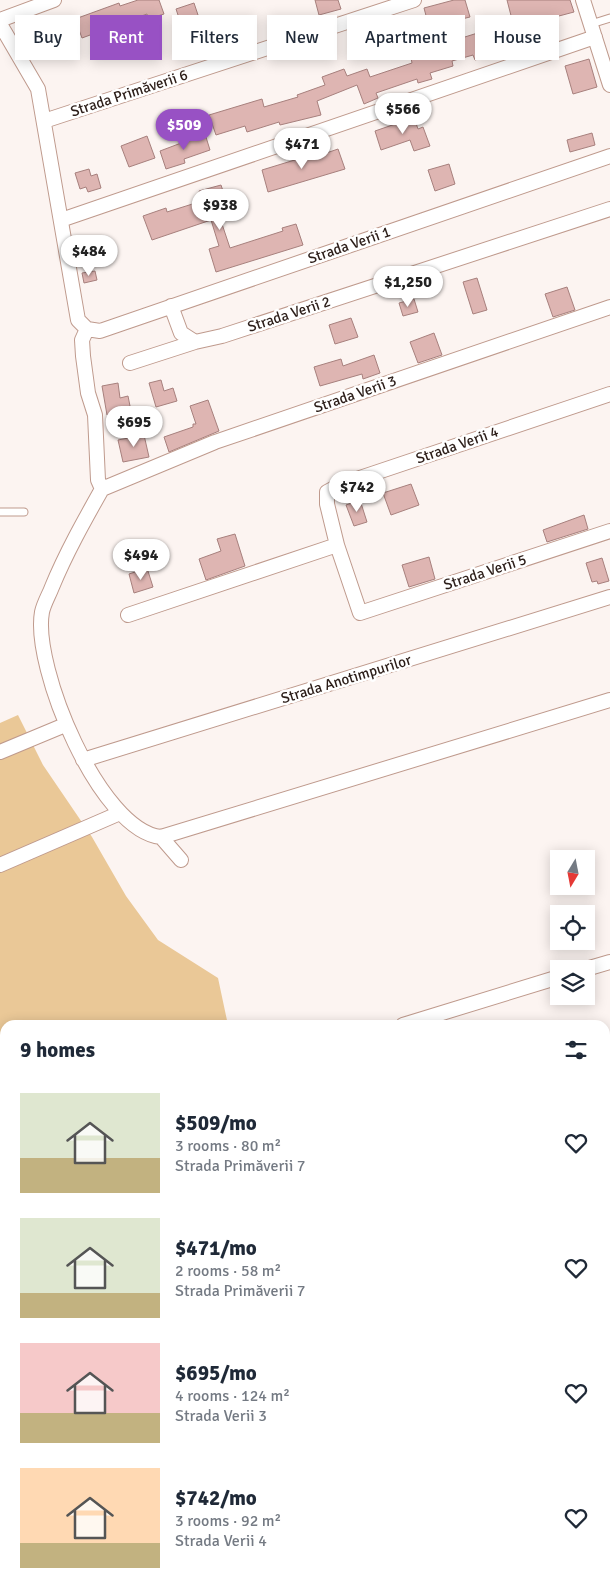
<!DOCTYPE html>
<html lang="en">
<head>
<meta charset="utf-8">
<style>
  body { margin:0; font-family:Signika,sans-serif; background:#f6f6f7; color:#1f2937; height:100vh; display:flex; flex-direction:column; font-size:19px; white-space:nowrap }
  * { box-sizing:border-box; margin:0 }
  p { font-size:16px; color:#747a83 }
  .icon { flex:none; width:28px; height:28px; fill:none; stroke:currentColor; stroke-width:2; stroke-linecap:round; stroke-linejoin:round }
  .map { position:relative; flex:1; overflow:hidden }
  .sheet { position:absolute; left:0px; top:1020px; width:610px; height:570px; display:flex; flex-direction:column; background:#fff; border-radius:15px 15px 0 0; box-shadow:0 2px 12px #0003 }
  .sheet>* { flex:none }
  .hud { position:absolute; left:15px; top:15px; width:580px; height:45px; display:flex; gap:10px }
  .needle { width:32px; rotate:190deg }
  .controls { position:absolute; left:550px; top:850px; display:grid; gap:10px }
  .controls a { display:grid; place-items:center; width:45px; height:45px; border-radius:0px; background:#fff; box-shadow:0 2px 12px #0003; font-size:25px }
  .price { position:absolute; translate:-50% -42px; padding:0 11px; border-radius:18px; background:#fff; color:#222; font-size:16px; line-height:32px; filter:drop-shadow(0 1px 2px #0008) }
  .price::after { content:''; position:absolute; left:50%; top:30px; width:15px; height:11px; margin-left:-8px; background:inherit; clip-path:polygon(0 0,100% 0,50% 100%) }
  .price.active { background:#9851c4; color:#fff }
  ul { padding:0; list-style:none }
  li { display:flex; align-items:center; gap:15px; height:125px; padding:0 20px }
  li span { display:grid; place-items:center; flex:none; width:140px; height:100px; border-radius:0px; color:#555 }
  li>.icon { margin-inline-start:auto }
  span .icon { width:60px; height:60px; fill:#fffc; stroke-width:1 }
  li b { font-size:21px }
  h2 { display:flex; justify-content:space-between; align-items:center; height:60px; padding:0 20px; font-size:21px }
  .pill { padding:0 18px; border-radius:0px; background:#fff; box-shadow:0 2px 12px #0003; font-size:18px; line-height:45px }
  .pill.active { background:#9851c4; color:#fff }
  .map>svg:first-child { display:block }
  .green { fill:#eac897 }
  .building { fill:#deb5b2; stroke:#a7807d }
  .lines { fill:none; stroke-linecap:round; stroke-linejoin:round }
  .service-casing { stroke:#bf9a8d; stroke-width:9 }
  .minor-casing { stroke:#bf9a8d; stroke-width:16 }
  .service { stroke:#fff; stroke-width:7 }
  .minor { stroke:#fff; stroke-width:14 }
  .labels { text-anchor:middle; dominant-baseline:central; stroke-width:5; stroke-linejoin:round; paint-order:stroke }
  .street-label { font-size:15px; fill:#2b1d18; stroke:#fff }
</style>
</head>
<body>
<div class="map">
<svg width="610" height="1590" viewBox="0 0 610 1590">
  <rect width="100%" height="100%" fill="#fcf4f1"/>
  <path class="green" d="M 18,715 L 43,765 L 92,837 L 126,896 L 158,940 L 218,978 L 228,1025 L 5,1025 L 5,1585 L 271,1585 L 271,1590 L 0,1590 L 0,723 Z"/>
  <path class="building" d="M 138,0 L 159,0 L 164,14 L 148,19 L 147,14 L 82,38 L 75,19 L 119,3 L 120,6 Z
    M 315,0 L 338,0 L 341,9 L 319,15 Z
    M 454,0 L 465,0 L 470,17 L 429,27 L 424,8 Z
    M 507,0 L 570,0 L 574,12 L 540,21 L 542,28 L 516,35 Z
    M 194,3 L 200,21 L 182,27 L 176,9 Z
    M 404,17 L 409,34 L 385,42 L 379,25 Z
    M 484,31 L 492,55 L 475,60 L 473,55 L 452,61 L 453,66 L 430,73 L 432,79 L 418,83 L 417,79 L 376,93 L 378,98 L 364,104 L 357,85 L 317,101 L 321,115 L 280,125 L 279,122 L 247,132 L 245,126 L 216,135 L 209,115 L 262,99 L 264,107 L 298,97 L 297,95 L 325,85 L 322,77 L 344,69 L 347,76 L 367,69 L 370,77 L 412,63 L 411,58 L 437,50 L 436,46 Z
    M 589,59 L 597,87 L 573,94 L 565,66 Z
    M 413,115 L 418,129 L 423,127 L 430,146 L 414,151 L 410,140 L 381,150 L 375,131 L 404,121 L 404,118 Z
    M 592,133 L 595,145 L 570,152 L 567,140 Z
    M 205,134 L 210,150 L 184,159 L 185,163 L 166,169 L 160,151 Z
    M 147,136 L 155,158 L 129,167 L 121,146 Z
    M 338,149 L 345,169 L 268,192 L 262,170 L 311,155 L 312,158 Z
    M 449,164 L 455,184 L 435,191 L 428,170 Z
    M 89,169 L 91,176 L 97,174 L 101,188 L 88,192 L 86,187 L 80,189 L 75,173 Z
    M 221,185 L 227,203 L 216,206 L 230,248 L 283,231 L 282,228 L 296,224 L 303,245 L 216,272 L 209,249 L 219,246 L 211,220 L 152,240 L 143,216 L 166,208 L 167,212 L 202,201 L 199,191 Z
    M 95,271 L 97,280 L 84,283 L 82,273 Z
    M 477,278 L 487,310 L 473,314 L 463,282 Z
    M 567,287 L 575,310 L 553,317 L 545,294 Z
    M 414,299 L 418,312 L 403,316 L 399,303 Z
    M 351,318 L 358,337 L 335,344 L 329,325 Z
    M 434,333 L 442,355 L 418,363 L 410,342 Z
    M 374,355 L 380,373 L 363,379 L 362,374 L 320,386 L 314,367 L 341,359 L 343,366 Z
    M 161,380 L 164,391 L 173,388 L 177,401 L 156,407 L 149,383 Z
    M 118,383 L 120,398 L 128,396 L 131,411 L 107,415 L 102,386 Z
    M 208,400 L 219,431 L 169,452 L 164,437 L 193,427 L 193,424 L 196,424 L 190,406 Z
    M 144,435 L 149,457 L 123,462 L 118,440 Z
    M 411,484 L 419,505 L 391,515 L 383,493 Z
    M 360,500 L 367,522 L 354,526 L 346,505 Z
    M 584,515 L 588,529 L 547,542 L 543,530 Z
    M 235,534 L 245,566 L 206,580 L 199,559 L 221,551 L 217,539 Z
    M 429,557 L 435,579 L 409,587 L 402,565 Z
    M 602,558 L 609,581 L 598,584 L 597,581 L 592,582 L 586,563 Z
    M 147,568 L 153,587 L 134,593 L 129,574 Z"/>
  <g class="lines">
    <g class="service-casing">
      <path id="service" d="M 591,24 L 610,18
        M 0,512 L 24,512"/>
    </g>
    <g class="minor-casing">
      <path id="minor" d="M 583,0 L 610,85
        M 0,20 L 54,0
        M 0,24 L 38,89 L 78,320 L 87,329
        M 44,121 L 414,0
        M 61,220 L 595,37
        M 171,306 L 181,333 L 195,342 L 222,336 L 610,209
        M 87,329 L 100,331 L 610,156
        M 87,329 L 82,340 L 83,356 L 88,393 L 95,415 L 98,480 L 102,489
        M 130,363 L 195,342
        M 102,489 L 215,442 L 610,307
        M 102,489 C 84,521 66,553 52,587 C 49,595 44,603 42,612 C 32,667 100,831 161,837 L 181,860
        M 337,545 L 360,613 L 610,531
        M 128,615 L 337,545 L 327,504 L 327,492 L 342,484 L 610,394
        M 0,752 L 65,725
        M 83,760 L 610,597
        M 161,837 L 610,700
        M 0,865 L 120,813
        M 586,969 L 610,962
        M 403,1025 L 559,977
        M 605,1323 L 610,1322
        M 0,1463 L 5,1461
        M 605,1472 L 610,1471
        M 605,1532 L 610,1530
        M 0,1578 L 5,1576
        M 189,1585 L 189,1590
        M 258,1585 L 258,1590
        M 400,1590 L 418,1585"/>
    </g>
    <use href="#service" class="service"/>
    <use href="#minor" class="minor"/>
  </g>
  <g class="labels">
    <g class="street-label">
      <text transform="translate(129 93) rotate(-18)">Strada Primăverii 6</text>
      <text transform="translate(349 245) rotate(-19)">Strada Verii 1</text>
      <text transform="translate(289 314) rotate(-18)">Strada Verii 2</text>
      <text transform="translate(355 394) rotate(-19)">Strada Verii 3</text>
      <text transform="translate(457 445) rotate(-19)">Strada Verii 4</text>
      <text transform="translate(485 572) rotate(-18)">Strada Verii 5</text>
      <text transform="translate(346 679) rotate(-17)">Strada Anotimpurilor</text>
    </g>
  </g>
</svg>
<div class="controls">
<a><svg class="needle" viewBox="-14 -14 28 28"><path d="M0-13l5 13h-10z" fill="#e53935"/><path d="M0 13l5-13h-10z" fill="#747a83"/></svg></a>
<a><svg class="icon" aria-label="locate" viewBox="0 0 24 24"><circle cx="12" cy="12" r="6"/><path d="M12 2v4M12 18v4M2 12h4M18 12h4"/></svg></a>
<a><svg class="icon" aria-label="layers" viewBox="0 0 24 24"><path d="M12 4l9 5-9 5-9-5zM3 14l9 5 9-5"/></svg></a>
</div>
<b class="price" style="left:403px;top:135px">$566</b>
<b class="price active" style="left:184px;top:151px">$509</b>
<b class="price" style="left:302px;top:170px">$471</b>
<b class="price" style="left:220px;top:231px">$938</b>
<b class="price" style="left:89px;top:277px">$484</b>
<b class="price" style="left:408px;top:308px">$1,250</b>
<b class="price" style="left:134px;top:448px">$695</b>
<b class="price" style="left:357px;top:513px">$742</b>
<b class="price" style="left:141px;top:581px">$494</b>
<div class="hud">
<a class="pill">Buy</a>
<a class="pill active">Rent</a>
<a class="pill">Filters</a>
<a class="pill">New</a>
<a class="pill">Apartment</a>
<a class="pill">House</a>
</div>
<section class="sheet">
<h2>9 homes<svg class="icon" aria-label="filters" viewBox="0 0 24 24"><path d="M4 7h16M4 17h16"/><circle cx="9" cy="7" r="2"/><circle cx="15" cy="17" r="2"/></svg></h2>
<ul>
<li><span style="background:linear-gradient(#dfe7d0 65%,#c2b280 0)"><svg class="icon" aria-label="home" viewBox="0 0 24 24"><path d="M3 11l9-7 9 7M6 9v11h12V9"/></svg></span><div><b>$509/mo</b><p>3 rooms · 80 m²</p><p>Strada Primăverii 7</p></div><svg class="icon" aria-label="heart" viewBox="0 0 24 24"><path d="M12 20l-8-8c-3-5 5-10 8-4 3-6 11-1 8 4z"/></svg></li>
<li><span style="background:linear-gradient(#dfe7d0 75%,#c2b280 0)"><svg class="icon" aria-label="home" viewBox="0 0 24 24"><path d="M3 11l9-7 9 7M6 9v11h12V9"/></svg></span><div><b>$471/mo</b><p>2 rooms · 58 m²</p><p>Strada Primăverii 7</p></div><svg class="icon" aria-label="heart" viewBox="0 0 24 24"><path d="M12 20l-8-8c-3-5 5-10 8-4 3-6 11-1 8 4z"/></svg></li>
<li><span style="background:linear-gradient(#f6c9c9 70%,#c2b280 0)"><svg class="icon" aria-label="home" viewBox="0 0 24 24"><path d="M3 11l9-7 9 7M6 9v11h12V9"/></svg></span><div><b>$695/mo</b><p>4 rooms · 124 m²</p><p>Strada Verii 3</p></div><svg class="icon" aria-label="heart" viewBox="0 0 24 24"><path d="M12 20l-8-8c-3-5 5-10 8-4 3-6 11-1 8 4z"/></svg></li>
<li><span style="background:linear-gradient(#ffd9b3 75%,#c2b280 0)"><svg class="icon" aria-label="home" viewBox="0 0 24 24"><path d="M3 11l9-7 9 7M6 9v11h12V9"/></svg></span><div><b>$742/mo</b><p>3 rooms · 92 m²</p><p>Strada Verii 4</p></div><svg class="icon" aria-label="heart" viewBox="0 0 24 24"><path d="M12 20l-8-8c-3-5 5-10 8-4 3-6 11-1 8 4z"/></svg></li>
</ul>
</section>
</div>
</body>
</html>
